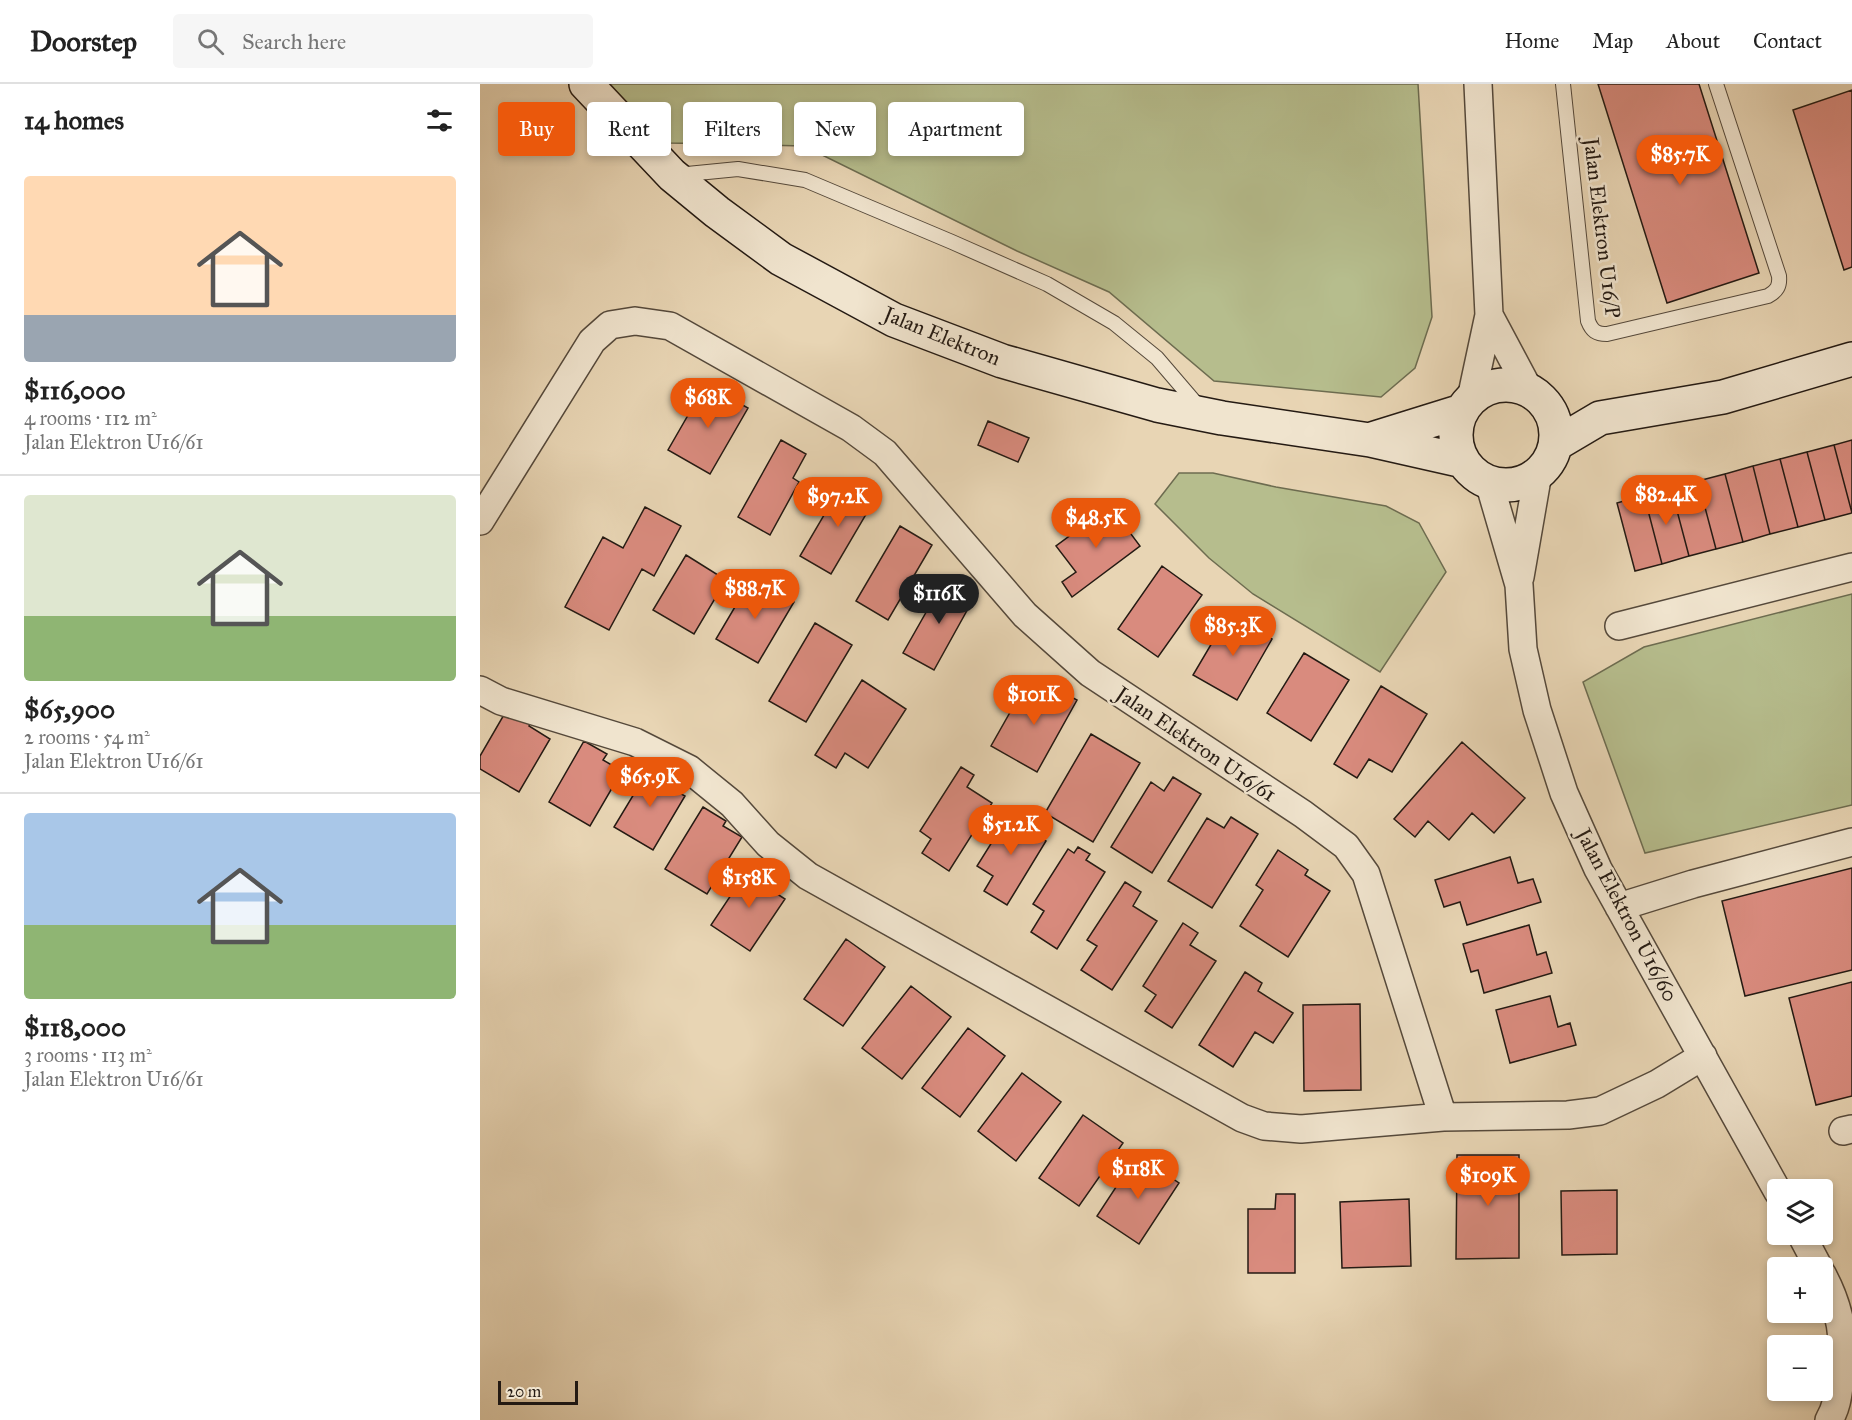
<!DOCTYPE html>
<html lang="en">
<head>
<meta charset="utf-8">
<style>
  body { margin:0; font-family:"IM FELL Great Primer",serif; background:#f6f6f6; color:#222; height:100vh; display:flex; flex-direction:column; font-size:22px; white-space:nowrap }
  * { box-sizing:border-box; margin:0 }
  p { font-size:20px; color:#767676 }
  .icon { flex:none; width:33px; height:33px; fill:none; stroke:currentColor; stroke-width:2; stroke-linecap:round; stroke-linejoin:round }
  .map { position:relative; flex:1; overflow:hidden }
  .panel { display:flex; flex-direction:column; background:#fff; width:480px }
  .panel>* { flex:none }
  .top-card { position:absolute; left:18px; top:18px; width:570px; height:54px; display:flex; gap:12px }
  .fabs { position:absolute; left:1287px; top:1095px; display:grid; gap:12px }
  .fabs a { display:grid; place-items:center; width:66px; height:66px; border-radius:6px; background:#fff; box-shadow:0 3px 9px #0003; font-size:30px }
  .scale { position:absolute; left:18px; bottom:15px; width:80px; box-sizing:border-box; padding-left:6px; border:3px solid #241a13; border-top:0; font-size:16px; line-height:21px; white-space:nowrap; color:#241a13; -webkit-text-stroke:4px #f0e4ce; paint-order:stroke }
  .price { position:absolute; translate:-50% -51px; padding:0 14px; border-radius:21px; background:#ea580c; color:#fff; font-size:20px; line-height:39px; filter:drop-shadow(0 2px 3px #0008) }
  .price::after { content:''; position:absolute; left:50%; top:36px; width:18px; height:14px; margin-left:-9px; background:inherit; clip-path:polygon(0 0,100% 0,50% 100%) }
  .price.on { background:#222; color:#fff }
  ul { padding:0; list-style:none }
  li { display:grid; align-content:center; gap:12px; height:318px; padding:0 24px }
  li+li { border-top:2px solid #e0e0e0 }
  li span { display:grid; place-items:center; height:186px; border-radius:6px; color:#555 }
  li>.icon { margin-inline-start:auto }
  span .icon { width:108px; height:108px; fill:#fffc; stroke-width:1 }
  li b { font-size:26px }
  h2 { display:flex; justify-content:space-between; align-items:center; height:72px; padding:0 24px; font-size:26px }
  .pill { padding:0 21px; border-radius:6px; background:#fff; box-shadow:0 3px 9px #0003; font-size:21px; line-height:54px }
  .pill.on { background:#ea580c; color:#fff }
  header { display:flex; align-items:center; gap:36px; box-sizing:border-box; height:84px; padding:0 30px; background:#fff; border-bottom:2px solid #e0e0e0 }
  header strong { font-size:28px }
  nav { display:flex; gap:33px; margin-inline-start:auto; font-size:21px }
  .search { width:420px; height:54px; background:#f6f6f6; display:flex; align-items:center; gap:15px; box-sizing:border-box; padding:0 21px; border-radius:6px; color:#767676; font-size:22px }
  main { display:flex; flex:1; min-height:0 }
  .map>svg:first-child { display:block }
  .green { fill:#b6bd8d; stroke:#6d6c50; stroke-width:1.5 }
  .building { fill:#d98b7e; stroke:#241a13; stroke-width:1.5 }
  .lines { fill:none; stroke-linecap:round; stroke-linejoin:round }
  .lane-casing { stroke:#55493b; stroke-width:16 }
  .street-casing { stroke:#55493b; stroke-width:30 }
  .secondary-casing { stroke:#241a13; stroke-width:36 }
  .lane { stroke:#f0e4ce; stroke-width:14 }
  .street { stroke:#f0e4ce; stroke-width:27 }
  .secondary { stroke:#f0e4ce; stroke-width:33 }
  .labels { text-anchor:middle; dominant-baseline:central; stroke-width:5; stroke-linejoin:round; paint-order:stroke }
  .street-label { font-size:21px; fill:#241a13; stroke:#f0e4ce }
</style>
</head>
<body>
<header>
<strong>Doorstep</strong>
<div class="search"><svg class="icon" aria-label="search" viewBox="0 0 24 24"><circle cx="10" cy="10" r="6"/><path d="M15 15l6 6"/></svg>Search here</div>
<nav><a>Home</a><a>Map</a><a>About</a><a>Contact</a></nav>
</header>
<main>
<section class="panel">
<h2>14 homes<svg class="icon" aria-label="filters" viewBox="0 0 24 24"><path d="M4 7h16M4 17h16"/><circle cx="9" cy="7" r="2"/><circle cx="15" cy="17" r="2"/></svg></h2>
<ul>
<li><span style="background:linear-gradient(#ffd9b3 75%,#9aa5b1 0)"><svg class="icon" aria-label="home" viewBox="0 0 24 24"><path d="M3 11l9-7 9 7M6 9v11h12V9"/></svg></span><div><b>$116,000</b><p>4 rooms · 112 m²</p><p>Jalan Elektron U16/61</p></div></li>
<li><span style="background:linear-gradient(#dfe7d0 65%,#8fb573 0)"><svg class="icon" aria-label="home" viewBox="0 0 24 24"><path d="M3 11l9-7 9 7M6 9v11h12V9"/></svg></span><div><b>$65,900</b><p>2 rooms · 54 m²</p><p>Jalan Elektron U16/61</p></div></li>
<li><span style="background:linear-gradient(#a9c7e8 60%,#8fb573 0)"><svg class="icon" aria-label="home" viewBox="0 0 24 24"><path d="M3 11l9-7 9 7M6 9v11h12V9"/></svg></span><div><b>$118,000</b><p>3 rooms · 113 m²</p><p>Jalan Elektron U16/61</p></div></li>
</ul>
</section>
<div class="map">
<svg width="1372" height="1336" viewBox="0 0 1372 1336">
  <rect width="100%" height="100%" fill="#e8d5b4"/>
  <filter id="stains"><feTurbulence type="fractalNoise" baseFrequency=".00333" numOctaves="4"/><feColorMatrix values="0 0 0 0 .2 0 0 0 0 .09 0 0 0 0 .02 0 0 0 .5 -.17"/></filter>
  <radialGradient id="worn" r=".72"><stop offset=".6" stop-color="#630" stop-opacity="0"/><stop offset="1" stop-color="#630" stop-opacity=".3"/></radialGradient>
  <path class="green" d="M 130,0 L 938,0 L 952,233 L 935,284 L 901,313 L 734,297 L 629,208 L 537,167 L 324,62 L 190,59 L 154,29 Z
    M 699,389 L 733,389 L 796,403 L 906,422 L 939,439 L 966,488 L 900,588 L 773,510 L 729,474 L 675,420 Z
    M 1372,510 L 1372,721 L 1165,769 L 1103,598 L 1164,563 Z"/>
  <path class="building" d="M 1118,0 L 1219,0 L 1279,189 L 1187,219 Z
    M 1372,6 L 1372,183 L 1364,186 L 1313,26 Z
    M 226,300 L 268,324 L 230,390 L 188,366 Z
    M 508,337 L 549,354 L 538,378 L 498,361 Z
    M 301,356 L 326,370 L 313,394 L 319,398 L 290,451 L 258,433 Z
    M 1372,356 L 1372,429 L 1354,361 Z
    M 1354,361 L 1372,429 L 1345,436 L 1327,368 Z
    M 1327,368 L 1345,436 L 1318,443 L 1300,375 Z
    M 1300,375 L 1318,443 L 1290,450 L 1273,382 Z
    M 1273,382 L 1290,450 L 1263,458 L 1245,390 Z
    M 1245,390 L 1263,458 L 1236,465 L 1218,397 Z
    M 364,397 L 395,415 L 351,490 L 320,472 Z
    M 1218,397 L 1236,465 L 1209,472 L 1191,404 Z
    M 1191,404 L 1209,472 L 1182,480 L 1164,411 Z
    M 1164,411 L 1182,480 L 1155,487 L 1137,419 Z
    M 630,422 L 660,462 L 592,513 L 582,498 L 596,488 L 576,462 Z
    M 165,423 L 201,442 L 174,492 L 162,485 L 129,546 L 85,523 L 123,453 L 143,464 Z
    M 420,442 L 452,461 L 408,536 L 376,517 Z
    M 206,471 L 246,496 L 214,550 L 173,526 Z
    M 682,482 L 722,511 L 678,573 L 638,545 Z
    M 272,494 L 314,518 L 278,579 L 236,555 Z
    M 465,495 L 495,512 L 454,586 L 423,569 Z
    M 749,530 L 792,555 L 757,616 L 713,591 Z
    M 335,539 L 372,561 L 326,638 L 289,617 Z
    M 824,569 L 869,596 L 831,657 L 787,629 Z
    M 382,596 L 426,625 L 388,684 L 365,669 L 356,684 L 335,671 Z
    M 568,600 L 597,616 L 557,688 L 511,662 L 545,602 L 561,611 Z
    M 901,602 L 947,630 L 912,688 L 889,675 L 877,694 L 854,680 Z
    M 29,622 L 53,635 L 49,642 L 70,655 L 39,708 L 0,685 L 0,672 Z
    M 611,650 L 660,679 L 613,758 L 565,729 Z
    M 104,657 L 127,670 L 123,676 L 142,687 L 110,742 L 69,718 Z
    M 982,658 L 1045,714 L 1014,749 L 992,729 L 969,756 L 948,737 L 935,753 L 914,735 Z
    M 172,680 L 193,692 L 187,702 L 205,712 L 173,766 L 134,743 Z
    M 481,683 L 494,691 L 487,703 L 512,719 L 469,787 L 442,769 L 451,755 L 440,747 Z
    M 693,693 L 721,710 L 672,789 L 631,763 L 671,698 L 684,707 Z
    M 223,723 L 246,737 L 243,742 L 262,753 L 227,810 L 185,785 Z
    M 532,726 L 541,731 L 543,726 L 552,731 L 544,744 L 566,757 L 527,821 L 504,807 L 513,792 L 497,782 Z
    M 751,733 L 778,750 L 732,824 L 688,797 L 727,734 L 744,744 Z
    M 598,763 L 610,770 L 606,776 L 625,788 L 577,865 L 551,848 L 564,827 L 553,820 L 588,765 L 594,769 Z
    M 798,766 L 828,786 L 825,791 L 850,807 L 808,873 L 760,842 L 783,806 L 776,801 Z
    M 1030,773 L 1038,799 L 1053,795 L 1061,818 L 987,841 L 980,818 L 964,823 L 955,796 Z
    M 271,781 L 293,796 L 288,804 L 305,815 L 270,867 L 231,841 Z
    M 1372,784 L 1372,886 L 1265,912 L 1242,817 Z
    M 645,798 L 661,808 L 653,822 L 677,837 L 632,906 L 601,886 L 617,862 L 607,856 Z
    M 703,839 L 718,849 L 710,861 L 736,877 L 692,944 L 665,927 L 676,911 L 663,902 Z
    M 1049,841 L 1057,871 L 1066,868 L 1072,889 L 1004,909 L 998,886 L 991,888 L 983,860 Z
    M 366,855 L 405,883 L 363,942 L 324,915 Z
    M 765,888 L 782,899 L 778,907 L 813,929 L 793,959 L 775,948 L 753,983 L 719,961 Z
    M 1372,898 L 1372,1012 L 1336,1021 L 1309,914 Z
    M 431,902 L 471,933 L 422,995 L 382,964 Z
    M 1070,912 L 1078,943 L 1090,939 L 1096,961 L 1030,979 L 1016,926 Z
    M 880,920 L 881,1006 L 824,1007 L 823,921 Z
    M 488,944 L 525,972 L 480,1033 L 442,1004 Z
    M 542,989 L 581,1018 L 536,1077 L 498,1047 Z
    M 603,1031 L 643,1059 L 599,1122 L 559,1094 Z
    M 657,1071 L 699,1099 L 659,1160 L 617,1132 Z
    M 977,1071 L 1039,1071 L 1039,1174 L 976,1175 Z
    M 1137,1106 L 1137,1170 L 1082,1171 L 1081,1107 Z
    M 796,1110 L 815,1110 L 815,1189 L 768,1189 L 768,1125 L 795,1125 Z
    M 929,1115 L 931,1182 L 862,1184 L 860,1118 Z"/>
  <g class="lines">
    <g class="lane-casing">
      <path id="lane" d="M 1083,0 L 1108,237 C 1112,247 1116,250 1127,250 L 1288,212 C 1297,207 1300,202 1299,192 L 1236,0
        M 197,91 L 258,85 L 325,96 L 472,158 L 567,200 L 634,239 L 677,274 L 719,323"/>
    </g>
    <g class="street-casing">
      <path id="street" d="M 1009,231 L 1049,306
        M 991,315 L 1009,231 L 998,0
        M 1009,398 L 1039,501 L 1043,565 L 1057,626 L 1084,709 L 1118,785 L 1298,1108
        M 0,437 L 112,257 L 130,241 L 155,237 L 190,242 L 371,344 L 405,369 L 545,531 L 610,589 L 823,730 L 866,762 L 886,790 L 963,1033
        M 1040,493 L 1058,389
        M 1139,542 L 1372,483
        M 0,606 L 21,617 L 155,658 L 209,685 L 252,720 L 288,760 L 328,792 L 762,1034 L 784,1042 L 821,1045 L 963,1033 L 1088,1031 L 1120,1027 L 1177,1000 L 1223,972
        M 1139,823 L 1213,800 L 1372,758
        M 1363,1047 L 1372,1045
        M 1321,1150 L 1339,1184
        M 1342,1190 C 1361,1225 1366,1257 1360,1295 C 1358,1310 1357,1323 1349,1336"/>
    </g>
    <g class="secondary-casing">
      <path id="secondary" d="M 106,0 L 192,91 L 237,128 L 301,175 L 414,236 L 522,277 L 677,321 L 742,334 L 890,356 L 983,377
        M976 351a50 50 0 1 1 100 0a50 50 0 1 1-100 0Z
        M 892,355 L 982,327
        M 1076,360 L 1120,334 L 1243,313 L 1372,275"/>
    </g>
    <use href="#lane" class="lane"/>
    <use href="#street" class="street"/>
    <use href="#secondary" class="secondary"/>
  </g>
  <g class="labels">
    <g class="street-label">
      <text transform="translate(1122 144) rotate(83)">Jalan Elektron U16/P</text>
      <text transform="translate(462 252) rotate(22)">Jalan Elektron</text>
      <text transform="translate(716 660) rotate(34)">Jalan Elektron U16/61</text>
      <text transform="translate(1147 831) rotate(62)">Jalan Elektron U16/60</text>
    </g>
  </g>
  <rect width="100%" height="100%" filter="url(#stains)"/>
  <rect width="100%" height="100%" fill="url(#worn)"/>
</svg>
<div class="fabs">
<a><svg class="icon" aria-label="layers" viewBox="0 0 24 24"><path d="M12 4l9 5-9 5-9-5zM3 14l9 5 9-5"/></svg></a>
<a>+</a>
<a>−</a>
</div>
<div class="scale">20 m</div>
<b class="price" style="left:1200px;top:102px">$85.7K</b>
<b class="price" style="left:228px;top:345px">$68K</b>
<b class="price" style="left:1186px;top:442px">$82.4K</b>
<b class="price" style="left:358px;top:444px">$97.2K</b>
<b class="price" style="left:616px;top:465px">$48.5K</b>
<b class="price" style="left:275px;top:536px">$88.7K</b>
<b class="price on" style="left:459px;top:541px">$116K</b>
<b class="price" style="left:753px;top:573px">$85.3K</b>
<b class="price" style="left:554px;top:642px">$101K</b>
<b class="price" style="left:170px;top:724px">$65.9K</b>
<b class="price" style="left:531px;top:772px">$51.2K</b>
<b class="price" style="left:269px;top:825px">$158K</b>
<b class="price" style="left:658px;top:1116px">$118K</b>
<b class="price" style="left:1008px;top:1123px">$109K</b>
<div class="top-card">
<a class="pill on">Buy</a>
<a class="pill">Rent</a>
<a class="pill">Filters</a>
<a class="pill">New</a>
<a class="pill">Apartment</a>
</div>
</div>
</main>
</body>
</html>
